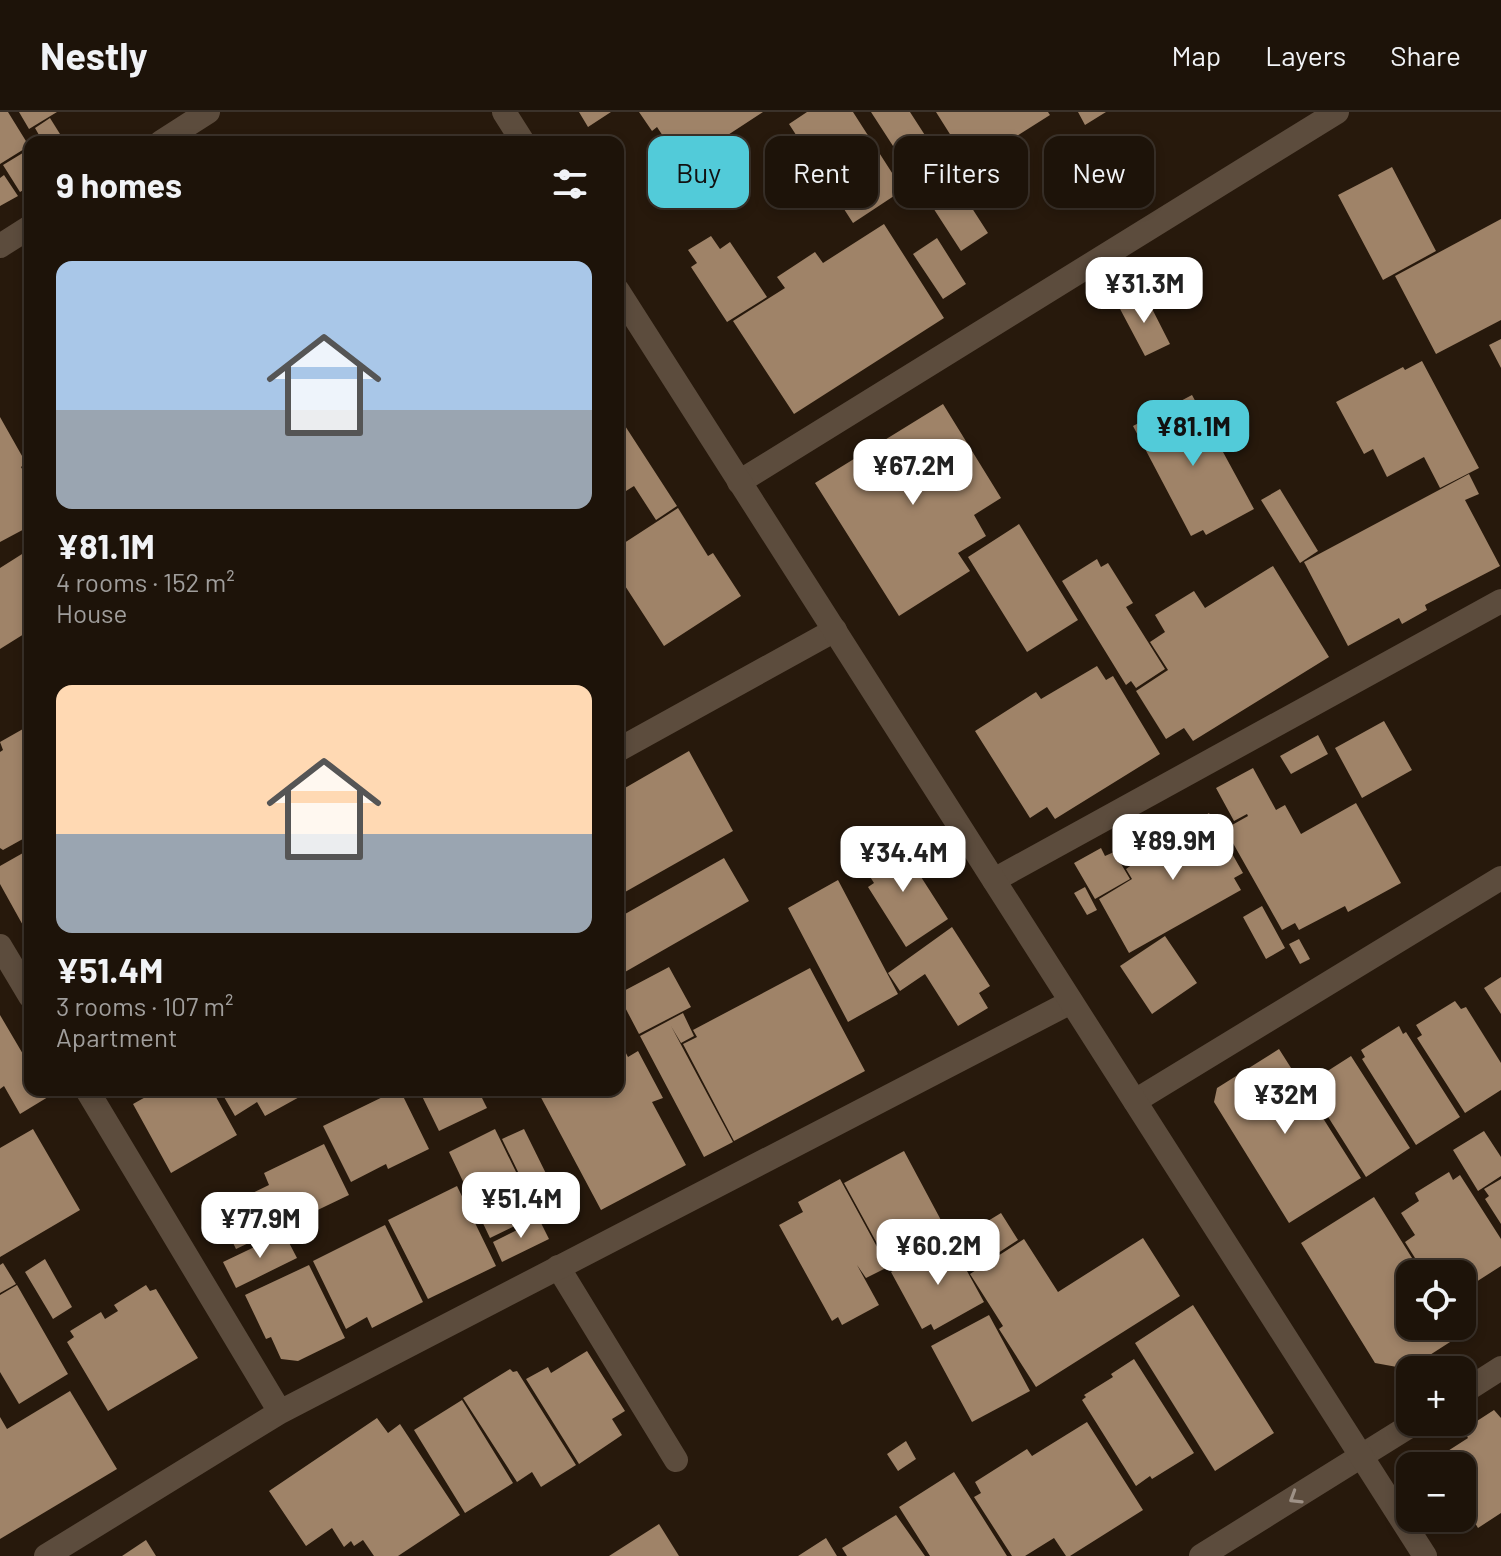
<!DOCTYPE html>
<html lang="en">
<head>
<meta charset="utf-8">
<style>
  body { margin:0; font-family:Barlow,sans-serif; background:#251c12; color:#f1f3f6; height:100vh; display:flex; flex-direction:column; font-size:30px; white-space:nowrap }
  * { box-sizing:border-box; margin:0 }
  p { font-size:26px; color:#a09e9c }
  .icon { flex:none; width:44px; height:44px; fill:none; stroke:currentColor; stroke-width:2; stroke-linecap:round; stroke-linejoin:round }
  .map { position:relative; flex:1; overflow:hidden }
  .side { position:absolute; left:24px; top:24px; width:600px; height:960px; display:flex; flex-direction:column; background:#1d1309; border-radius:16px; box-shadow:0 4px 12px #0003,0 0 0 2px #3b322a }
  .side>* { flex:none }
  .guide { position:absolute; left:648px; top:24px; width:732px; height:72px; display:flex; gap:16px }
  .fabs { position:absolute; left:1396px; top:1148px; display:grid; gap:16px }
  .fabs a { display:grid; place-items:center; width:80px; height:80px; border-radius:16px; background:#1d1309; box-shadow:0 4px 12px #0003,0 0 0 2px #3b322a; font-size:40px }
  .price { position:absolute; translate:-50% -68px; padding:0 18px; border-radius:16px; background:#fff; color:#222; font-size:26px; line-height:52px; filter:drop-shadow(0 2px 4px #0008) }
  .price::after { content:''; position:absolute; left:50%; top:48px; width:24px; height:18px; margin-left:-12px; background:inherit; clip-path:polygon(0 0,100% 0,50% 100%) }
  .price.current { background:#52cbd9; color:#111 }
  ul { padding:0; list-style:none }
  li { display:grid; align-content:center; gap:16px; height:424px; padding:0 32px }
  li span { display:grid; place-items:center; height:248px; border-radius:16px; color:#555 }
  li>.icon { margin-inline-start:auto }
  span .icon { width:144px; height:144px; fill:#fffc; stroke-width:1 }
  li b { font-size:34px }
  h2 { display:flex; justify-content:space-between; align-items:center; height:96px; padding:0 32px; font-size:34px }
  .pill { padding:0 28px; border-radius:16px; background:#1d1309; box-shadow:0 4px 12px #0003,0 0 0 2px #3b322a; font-size:28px; line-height:72px }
  .pill.current { background:#52cbd9; color:#111 }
  header { display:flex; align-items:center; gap:48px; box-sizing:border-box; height:112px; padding:0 40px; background:#1d1309; border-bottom:2px solid #3b322a }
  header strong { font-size:38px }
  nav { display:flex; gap:44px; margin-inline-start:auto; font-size:28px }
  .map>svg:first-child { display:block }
  .building { fill:#9f8368 }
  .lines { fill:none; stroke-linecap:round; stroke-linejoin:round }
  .lane { stroke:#5c4c3d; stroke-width:24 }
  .street { stroke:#5c4c3d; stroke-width:24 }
  .secondary { stroke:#5c4c3d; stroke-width:24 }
  .oneway { stroke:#9e9186 }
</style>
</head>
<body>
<header>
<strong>Nestly</strong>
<nav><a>Map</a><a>Layers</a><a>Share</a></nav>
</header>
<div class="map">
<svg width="1501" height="1444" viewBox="0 0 1501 1444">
  <rect width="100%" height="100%" fill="#27190c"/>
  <path class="building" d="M 0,0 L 8,0 L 29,34 L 0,52 Z
    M 19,0 L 57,0 L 29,17 Z
    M 579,0 L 611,0 L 588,15 Z
    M 639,0 L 763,0 L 682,53 L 657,15 L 652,19 Z
    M 807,0 L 853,0 L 903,78 L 853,111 L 789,12 Z
    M 871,0 L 910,0 L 988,121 L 961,139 Z
    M 936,0 L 1048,0 L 1050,3 L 1009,29 L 1004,22 L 965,46 Z
    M 1078,0 L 1106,0 L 1085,13 Z
    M 50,6 L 65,30 L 43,30 L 35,16 Z
    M 26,39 L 30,47 L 30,74 L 20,80 L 3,53 Z
    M 1392,55 L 1436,139 L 1383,168 L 1338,83 Z
    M 4,63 L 18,84 L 0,94 L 0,66 Z
    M 1501,107 L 1501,208 L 1436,242 L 1395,164 Z
    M 884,112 L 944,206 L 794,302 L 733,209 L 785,176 L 777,165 L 815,140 L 823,151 Z
    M 711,124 L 720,137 L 730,130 L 767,185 L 727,210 L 691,155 L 697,151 L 688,138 Z
    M 937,126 L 966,172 L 943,187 L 913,142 Z
    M 1144,181 L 1170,232 L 1145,244 L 1119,195 Z
    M 1501,227 L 1501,256 L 1489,233 Z
    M 1422,249 L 1479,356 L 1440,376 L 1424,345 L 1387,365 L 1373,337 L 1364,342 L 1336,290 L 1403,255 L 1405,258 Z
    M 1192,283 L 1254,397 L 1206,423 L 1203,418 L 1191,424 L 1133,314 Z
    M 943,292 L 1001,386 L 974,403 L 986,424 L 958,441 L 970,459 L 899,504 L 815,371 Z
    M 618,303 L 677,394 L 656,408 L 634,374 L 618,384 Z
    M 0,305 L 26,351 L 21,355 L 30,371 L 30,380 L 27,382 L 30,387 L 30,414 L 0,430 Z
    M 1469,362 L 1479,382 L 1465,388 L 1500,454 L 1425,493 L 1427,498 L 1402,512 L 1399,506 L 1348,534 L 1304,450 Z
    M 1280,377 L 1318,439 L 1300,451 L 1261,388 Z
    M 678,396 L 708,444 L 713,441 L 741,484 L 664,534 L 618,463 L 618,435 Z
    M 1019,412 L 1078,508 L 1027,540 L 968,445 Z
    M 30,437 L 30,531 L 24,522 L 0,537 L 0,456 Z
    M 1097,447 L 1101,455 L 1108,451 L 1133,491 L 1126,495 L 1165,557 L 1136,576 L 1131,569 L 1126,573 L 1062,469 Z
    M 1273,454 L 1329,545 L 1193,629 L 1184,616 L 1166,627 L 1136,579 L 1168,558 L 1150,530 L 1165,520 L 1155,503 L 1194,479 L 1205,496 Z
    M 1097,554 L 1106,568 L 1113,564 L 1160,642 L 1055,707 L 1047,695 L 1030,706 L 975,619 L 1036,580 L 1041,587 Z
    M 1384,609 L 1412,658 L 1362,686 L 1335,636 Z
    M 30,613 L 30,723 L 3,738 L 0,736 L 0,640 L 3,638 L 0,630 Z
    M 1318,623 L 1328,642 L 1291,662 L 1280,644 Z
    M 689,639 L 733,719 L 618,784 L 618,680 Z
    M 1253,656 L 1276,698 L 1285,693 L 1301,722 L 1356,691 L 1401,771 L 1348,800 L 1345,794 L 1299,818 L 1295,811 L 1282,818 L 1225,717 L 1248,704 L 1247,702 L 1234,709 L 1216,676 Z
    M 1209,701 L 1243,761 L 1234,766 L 1241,778 L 1129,841 L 1099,787 L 1132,767 L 1126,757 L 1133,752 L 1129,745 L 1166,725 L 1163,720 L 1195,702 L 1198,708 Z
    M 898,729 L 948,807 L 906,835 L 868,775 L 874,771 L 862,752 Z
    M 1101,736 L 1105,744 L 1114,740 L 1130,767 L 1095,787 L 1074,751 Z
    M 30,737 L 30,826 L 0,772 L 0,754 Z
    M 724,746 L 749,789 L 618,864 L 618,806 Z
    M 838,768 L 898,882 L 848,910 L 788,796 Z
    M 1085,775 L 1097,798 L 1087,803 L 1074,781 Z
    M 1262,794 L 1285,836 L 1266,847 L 1243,805 Z
    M 952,815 L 990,874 L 979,881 L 988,896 L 958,914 L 925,862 L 900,879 L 888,861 Z
    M 1165,824 L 1197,871 L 1152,902 L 1120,854 Z
    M 1299,827 L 1310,847 L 1300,852 L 1289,832 Z
    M 669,855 L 691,895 L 639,922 L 618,882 Z
    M 810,856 L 865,959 L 734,1029 L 683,932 L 697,925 L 693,918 Z
    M 1501,865 L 1501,902 L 1484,876 Z
    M 1455,889 L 1461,897 L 1466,895 L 1501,951 L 1501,978 L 1465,1001 L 1417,926 L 1422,923 L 1416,913 Z
    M 683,901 L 694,924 L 681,931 L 671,914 L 733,1030 L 704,1045 L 640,924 Z
    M 0,903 L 30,954 L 30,978 L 44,978 L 48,985 L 20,1002 L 4,974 L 0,977 Z
    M 1399,914 L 1403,922 L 1406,920 L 1460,1005 L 1416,1033 L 1362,947 L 1365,945 L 1361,938 Z
    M 618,926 L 628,945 L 638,939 L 663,986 L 652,990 L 686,1053 L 601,1098 L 537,978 L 618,978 Z
    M 1279,937 L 1361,1066 L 1289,1111 L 1214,990 L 1217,976 Z
    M 1351,944 L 1410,1036 L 1366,1065 L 1313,981 L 1318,978 L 1312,969 Z
    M 158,978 L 212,978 L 237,1023 L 171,1061 L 133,992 Z
    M 220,978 L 312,978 L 265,1004 L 257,990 L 235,1004 Z
    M 397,978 L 400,978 L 429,1037 L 388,1057 L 386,1052 L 351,1070 L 323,1014 Z
    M 419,978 L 478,978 L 487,996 L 439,1019 Z
    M 33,1017 L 80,1098 L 0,1145 L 0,1036 Z
    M 495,1017 L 537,1103 L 490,1126 L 449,1040 Z
    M 524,1017 L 563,1096 L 541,1107 L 502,1027 Z
    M 1484,1019 L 1501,1045 L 1501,1064 L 1478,1079 L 1453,1038 Z
    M 324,1032 L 349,1083 L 236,1137 L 217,1098 L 269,1073 L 264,1061 Z
    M 904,1039 L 950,1125 L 891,1157 L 844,1071 Z
    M 1449,1060 L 1453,1068 L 1460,1063 L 1501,1127 L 1501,1154 L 1462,1179 L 1462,1162 L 1425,1162 L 1405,1130 L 1415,1123 L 1401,1101 L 1419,1089 L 1415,1081 Z
    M 840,1067 L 888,1155 L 866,1166 L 857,1153 L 879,1193 L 842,1213 L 838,1205 L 832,1209 L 779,1113 L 803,1100 L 798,1090 Z
    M 1501,1067 L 1501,1112 L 1485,1087 L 1489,1084 L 1484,1077 Z
    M 457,1074 L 496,1154 L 428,1187 L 388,1108 Z
    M 1374,1085 L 1422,1162 L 1410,1162 L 1410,1214 L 1455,1214 L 1461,1223 L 1408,1257 L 1375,1251 L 1301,1131 Z
    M 1001,1101 L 1018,1128 L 978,1154 L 960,1126 Z
    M 539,1107 L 549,1127 L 502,1150 L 493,1130 Z
    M 385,1113 L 423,1190 L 372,1216 L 367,1205 L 346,1217 L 313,1149 Z
    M 284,1121 L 297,1146 L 236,1176 L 223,1150 Z
    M 1143,1126 L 1180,1184 L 1036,1275 L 999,1217 L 1003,1214 L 970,1162 L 1024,1127 L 1058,1180 Z
    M 950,1128 L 984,1190 L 934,1218 L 931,1212 L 922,1217 L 891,1160 Z
    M 45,1147 L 72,1195 L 53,1207 L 25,1160 Z
    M 3,1151 L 16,1172 L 0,1181 L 0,1153 Z
    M 309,1153 L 345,1226 L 298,1249 L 281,1247 L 271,1225 L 266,1227 L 245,1183 Z
    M 17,1173 L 68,1262 L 19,1292 L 0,1260 L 0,1183 Z
    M 146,1173 L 150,1179 L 156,1177 L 198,1246 L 108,1299 L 67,1230 L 74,1225 L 70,1219 L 101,1200 L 105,1207 L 118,1199 L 114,1193 Z
    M 1193,1193 L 1274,1321 L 1215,1359 L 1135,1231 Z
    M 989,1203 L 1030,1279 L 972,1310 L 931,1234 Z
    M 587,1239 L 625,1299 L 612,1307 L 622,1323 L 579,1352 L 526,1267 L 548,1255 L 551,1261 Z
    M 1134,1247 L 1194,1341 L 1152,1367 L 1150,1364 L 1136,1374 L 1082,1288 L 1086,1285 L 1084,1283 L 1113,1265 L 1111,1262 Z
    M 510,1257 L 513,1260 L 517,1259 L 576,1353 L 541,1375 L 532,1360 L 517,1370 L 463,1286 Z
    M 70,1279 L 117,1357 L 0,1427 L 0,1305 L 7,1317 Z
    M 462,1288 L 513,1371 L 465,1401 L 414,1318 Z
    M 1494,1298 L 1501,1306 L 1501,1401 L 1478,1416 L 1462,1389 L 1462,1354 L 1447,1354 L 1440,1344 L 1468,1326 L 1463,1318 Z
    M 377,1306 L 388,1321 L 400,1312 L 460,1403 L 398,1444 L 374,1444 L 363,1428 L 354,1434 L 351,1429 L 344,1435 L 332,1416 L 306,1434 L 269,1379 Z
    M 1087,1310 L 1143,1398 L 1070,1444 L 1066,1444 L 1054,1426 L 1025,1444 L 1012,1444 L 974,1385 L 981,1381 L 975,1370 L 1027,1337 L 1032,1344 Z
    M 906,1329 L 916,1347 L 898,1359 L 887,1342 Z
    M 954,1360 L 1007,1444 L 930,1444 L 899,1395 Z
    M 896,1403 L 925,1444 L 847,1444 L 842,1436 Z
    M 659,1412 L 679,1444 L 609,1444 Z
    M 826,1426 L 837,1444 L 798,1444 Z
    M 146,1428 L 156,1444 L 122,1444 Z"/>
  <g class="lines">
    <path class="lane" d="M 558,1155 L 676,1348"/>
    <path class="street" d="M 161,30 L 208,0
      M 0,134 L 30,115
      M 739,370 L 1337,0
      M 618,638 L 835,518
      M 994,768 L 1501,489
      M 0,834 L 30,884
      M 87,978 L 280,1300
      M 1135,989 L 1501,766
      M 1462,1281 L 1501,1256
      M 46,1444 L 280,1300 L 1071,890
      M 1201,1444 L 1416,1310"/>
    <path class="secondary" d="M 504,0 L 523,30
      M 618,179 L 1425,1444"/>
  </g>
  <defs><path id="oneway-chevron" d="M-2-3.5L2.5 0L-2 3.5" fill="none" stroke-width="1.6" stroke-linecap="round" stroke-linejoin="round" transform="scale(2)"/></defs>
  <use class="oneway" href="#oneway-chevron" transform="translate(1295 1386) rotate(148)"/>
</svg>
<div class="fabs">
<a><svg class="icon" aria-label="locate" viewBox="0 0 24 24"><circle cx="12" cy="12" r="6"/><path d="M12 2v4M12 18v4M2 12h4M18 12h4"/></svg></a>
<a>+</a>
<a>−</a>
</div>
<b class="price" style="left:1144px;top:213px">¥31.3M</b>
<b class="price current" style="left:1193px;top:356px">¥81.1M</b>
<b class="price" style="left:913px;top:395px">¥67.2M</b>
<b class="price" style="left:1173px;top:770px">¥89.9M</b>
<b class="price" style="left:903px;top:782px">¥34.4M</b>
<b class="price" style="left:1285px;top:1024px">¥32M</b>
<b class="price" style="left:521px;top:1128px">¥51.4M</b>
<b class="price" style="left:260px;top:1148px">¥77.9M</b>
<b class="price" style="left:938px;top:1175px">¥60.2M</b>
<div class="guide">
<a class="pill current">Buy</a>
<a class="pill">Rent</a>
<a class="pill">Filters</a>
<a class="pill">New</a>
</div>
<section class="side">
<h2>9 homes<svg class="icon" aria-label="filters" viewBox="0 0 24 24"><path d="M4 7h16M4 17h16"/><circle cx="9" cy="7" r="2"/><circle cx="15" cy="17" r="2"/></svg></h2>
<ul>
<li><span style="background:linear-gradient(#a9c7e8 60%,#9aa5b1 0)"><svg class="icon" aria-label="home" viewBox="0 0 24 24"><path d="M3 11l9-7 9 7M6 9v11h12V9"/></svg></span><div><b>¥81.1M</b><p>4 rooms · 152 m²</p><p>House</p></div></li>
<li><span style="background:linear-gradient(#ffd9b3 60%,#9aa5b1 0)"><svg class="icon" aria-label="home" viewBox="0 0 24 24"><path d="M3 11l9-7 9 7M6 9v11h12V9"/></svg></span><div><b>¥51.4M</b><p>3 rooms · 107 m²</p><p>Apartment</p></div></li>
</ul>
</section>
</div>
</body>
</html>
